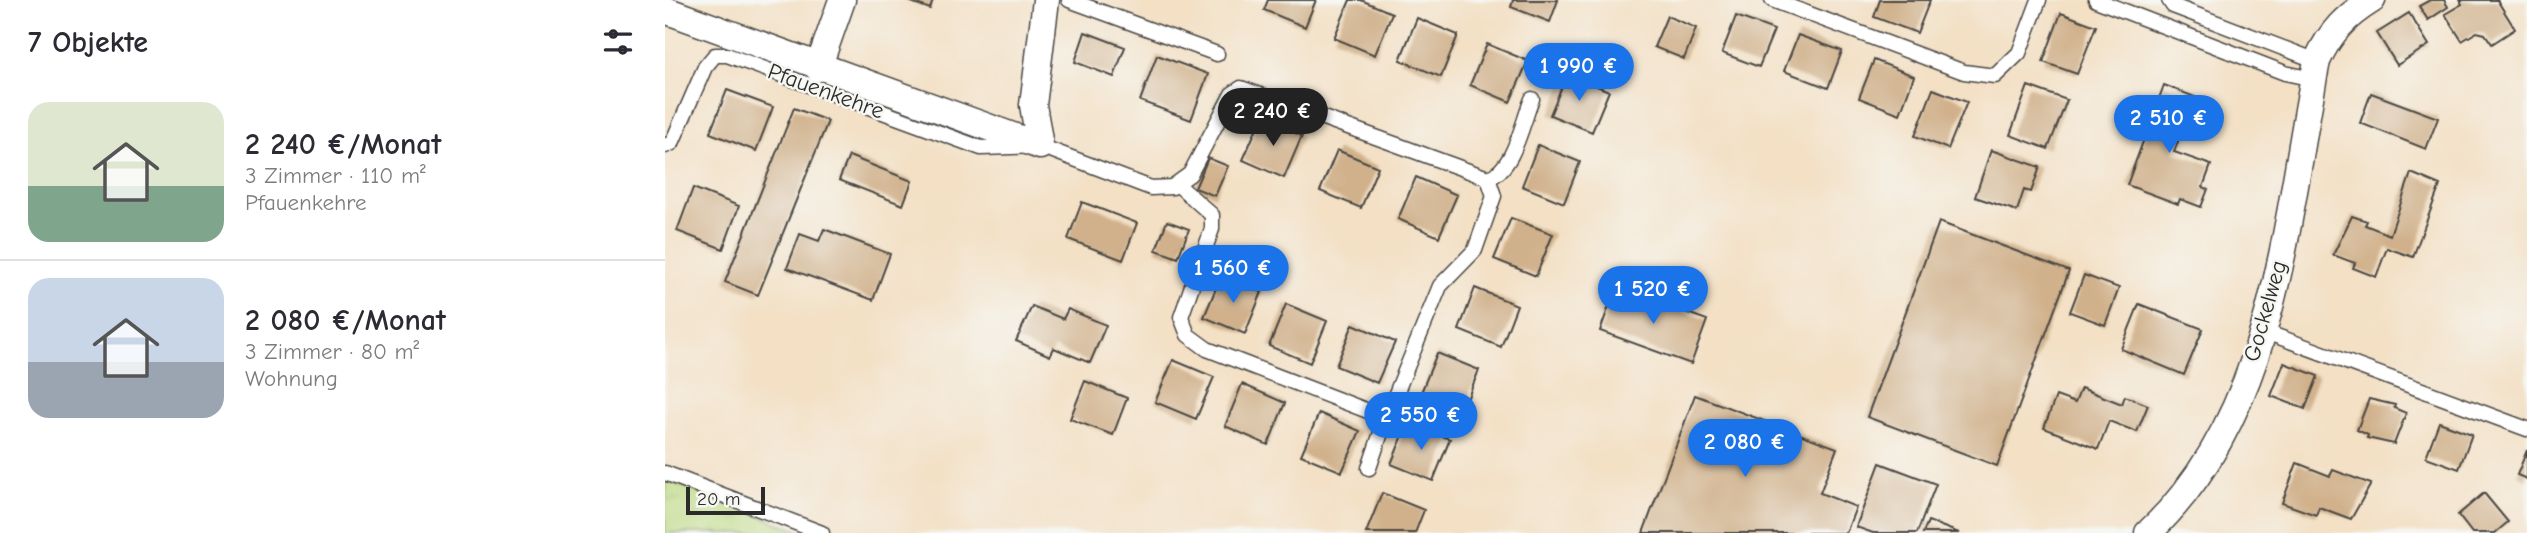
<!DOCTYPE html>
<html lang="de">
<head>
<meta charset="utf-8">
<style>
  body { margin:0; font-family:"Comic Neue",sans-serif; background:#f2f2f3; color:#2b2b33; height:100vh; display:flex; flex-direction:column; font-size:26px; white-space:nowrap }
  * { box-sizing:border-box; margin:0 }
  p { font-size:23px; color:#7c7c81 }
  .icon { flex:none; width:38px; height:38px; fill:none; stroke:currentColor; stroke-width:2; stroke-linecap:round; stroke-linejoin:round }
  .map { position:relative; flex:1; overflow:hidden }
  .sheet { display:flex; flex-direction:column; background:#fff; width:665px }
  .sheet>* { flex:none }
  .scale { position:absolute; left:21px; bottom:18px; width:79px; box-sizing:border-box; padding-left:7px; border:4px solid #2b2b2b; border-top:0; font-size:19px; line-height:24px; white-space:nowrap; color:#2b2b2b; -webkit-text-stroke:5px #f6f6f2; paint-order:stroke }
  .price { position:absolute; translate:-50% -60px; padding:0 16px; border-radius:24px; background:#1a73e8; color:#fff; font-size:23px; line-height:46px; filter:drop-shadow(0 2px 4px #0008) }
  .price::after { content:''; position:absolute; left:50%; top:42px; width:21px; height:16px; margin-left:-10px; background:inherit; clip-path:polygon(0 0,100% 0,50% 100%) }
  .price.selected { background:#222; color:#fff }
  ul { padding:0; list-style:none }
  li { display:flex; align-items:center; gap:21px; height:175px; padding:0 28px }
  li+li { border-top:2px solid #e1e1e2 }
  li span { display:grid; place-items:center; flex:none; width:196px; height:140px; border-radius:21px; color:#555 }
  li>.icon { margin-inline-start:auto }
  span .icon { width:84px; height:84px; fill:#fffc; stroke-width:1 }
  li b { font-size:30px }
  h2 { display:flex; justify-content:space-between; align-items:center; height:84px; padding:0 28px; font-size:30px }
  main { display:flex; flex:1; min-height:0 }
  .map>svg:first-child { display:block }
  .grass { fill:url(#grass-tufts); stroke:#728254; stroke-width:2 }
  .building { fill:#d0b18b }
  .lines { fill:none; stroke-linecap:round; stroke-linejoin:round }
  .service-casing { stroke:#494642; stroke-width:17 }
  .minor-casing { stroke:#494642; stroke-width:29 }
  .service { stroke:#fff; stroke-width:14 }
  .minor { stroke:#fff; stroke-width:26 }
  .labels { text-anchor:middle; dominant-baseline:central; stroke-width:5; stroke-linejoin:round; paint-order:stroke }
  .street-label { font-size:23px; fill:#2b2b2b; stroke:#f6f6f2 }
</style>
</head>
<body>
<main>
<section class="sheet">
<h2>7 Objekte<svg class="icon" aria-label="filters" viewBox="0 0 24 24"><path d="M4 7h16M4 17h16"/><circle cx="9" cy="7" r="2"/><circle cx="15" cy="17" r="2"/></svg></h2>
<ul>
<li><span style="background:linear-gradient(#dfe7d0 60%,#7fa58c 0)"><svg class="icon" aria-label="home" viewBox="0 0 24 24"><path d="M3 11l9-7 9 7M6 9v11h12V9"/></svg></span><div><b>2 240 €/Monat</b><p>3 Zimmer · 110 m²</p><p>Pfauenkehre</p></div></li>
<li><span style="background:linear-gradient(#c9d6e8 60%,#9aa5b1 0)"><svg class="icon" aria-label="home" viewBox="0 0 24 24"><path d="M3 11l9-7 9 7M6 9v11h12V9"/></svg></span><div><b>2 080 €/Monat</b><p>3 Zimmer · 80 m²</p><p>Wohnung</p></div></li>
</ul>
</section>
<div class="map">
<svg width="1862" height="533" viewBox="0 0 1862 533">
  <defs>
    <pattern id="grass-tufts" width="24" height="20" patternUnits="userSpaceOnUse" patternTransform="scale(1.75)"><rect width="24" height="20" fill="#bad87e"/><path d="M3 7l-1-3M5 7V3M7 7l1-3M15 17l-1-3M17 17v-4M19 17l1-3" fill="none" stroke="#a0ba6d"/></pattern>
  </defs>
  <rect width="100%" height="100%" fill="#f6f6f2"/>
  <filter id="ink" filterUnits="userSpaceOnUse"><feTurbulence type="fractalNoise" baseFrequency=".0143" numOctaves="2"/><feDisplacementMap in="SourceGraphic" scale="14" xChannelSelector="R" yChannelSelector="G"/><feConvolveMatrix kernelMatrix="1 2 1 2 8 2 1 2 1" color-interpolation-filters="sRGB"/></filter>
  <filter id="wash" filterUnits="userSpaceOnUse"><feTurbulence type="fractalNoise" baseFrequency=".00686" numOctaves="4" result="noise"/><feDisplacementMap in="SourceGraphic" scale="28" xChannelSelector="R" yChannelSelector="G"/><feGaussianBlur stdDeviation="1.57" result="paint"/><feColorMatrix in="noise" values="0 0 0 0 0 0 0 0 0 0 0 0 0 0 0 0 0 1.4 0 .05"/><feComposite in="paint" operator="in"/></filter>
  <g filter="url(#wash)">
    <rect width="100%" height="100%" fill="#f3e0c5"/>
    <path class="grass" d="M 0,479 L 139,533 L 0,533 Z"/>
    <g id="blocks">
      <path class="building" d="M 241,0 L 268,0 L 265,9 Z
        M 603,0 L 651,0 L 640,27 L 599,10 Z
        M 685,0 L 696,0 L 727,13 L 710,55 L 669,38 Z
        M 848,0 L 893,0 L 885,22 L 846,7 Z
        M 1215,0 L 1265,0 L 1252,33 L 1209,17 Z
        M 1765,0 L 1779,0 L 1783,7 L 1763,20 L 1754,6 Z
        M 1795,0 L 1832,0 L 1850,29 L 1827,44 L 1820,34 L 1812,32 L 1797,41 L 1780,14 L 1797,4 Z
        M 1396,13 L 1431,26 L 1412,74 L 1378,62 Z
        M 1744,13 L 1764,45 L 1732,65 L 1712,33 Z
        M 1002,16 L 1031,28 L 1019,59 L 989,47 Z
        M 1071,16 L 1109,30 L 1094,67 L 1057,53 Z
        M 752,18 L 793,35 L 776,77 L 735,60 Z
        M 420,32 L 460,47 L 449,77 L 410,62 Z
        M 1133,35 L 1177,51 L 1163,88 L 1119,71 Z
        M 822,44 L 863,61 L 845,102 L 805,85 Z
        M 492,55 L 543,74 L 526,120 L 475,101 Z
        M 1209,60 L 1249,76 L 1235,114 L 1194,98 Z
        M 902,74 L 944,91 L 927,132 L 885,115 Z
        M 1499,85 L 1530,97 L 1509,152 L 1546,165 L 1538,187 L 1543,189 L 1536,207 L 1515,199 L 1513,204 L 1462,185 Z
        M 1363,86 L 1402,100 L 1383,149 L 1345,135 Z
        M 1268,89 L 1302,102 L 1283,149 L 1250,136 Z
        M 62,90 L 108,107 L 91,151 L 45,133 Z
        M 1706,93 L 1773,118 L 1761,149 L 1695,123 Z
        M 129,108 L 163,121 L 93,295 L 60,282 Z
        M 596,118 L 637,136 L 619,178 L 578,160 Z
        M 873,145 L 915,162 L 899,203 L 857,186 Z
        M 672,150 L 713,167 L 696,208 L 655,191 Z
        M 1326,150 L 1375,167 L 1366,192 L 1359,190 L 1352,211 L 1310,197 Z
        M 184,156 L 247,181 L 238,205 L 174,180 Z
        M 543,158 L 563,166 L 550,196 L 530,188 Z
        M 1746,173 L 1775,185 L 1748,257 L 1722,248 L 1711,277 L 1688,268 L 1690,263 L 1668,255 L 1687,216 L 1702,221 L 1700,225 L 1725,235 Z
        M 751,177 L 792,195 L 774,237 L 733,219 Z
        M 28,188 L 74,206 L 58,249 L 12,231 Z
        M 417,202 L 472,223 L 458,260 L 403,239 Z
        M 846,218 L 888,234 L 871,276 L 829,259 Z
        M 502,221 L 524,229 L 513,258 L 491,250 Z
        M 1274,222 L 1404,271 L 1332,466 L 1202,417 Z
        M 159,229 L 225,254 L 208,300 L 122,268 L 135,234 L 154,241 Z
        M 1419,275 L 1454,288 L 1440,325 L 1405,312 Z
        M 556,276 L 597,292 L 580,334 L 539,317 Z
        M 951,287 L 1042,320 L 1026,364 L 935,331 Z
        M 810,288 L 852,305 L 836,347 L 794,330 Z
        M 621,304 L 662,321 L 645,363 L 604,346 Z
        M 1474,304 L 1538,329 L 1519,375 L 1456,349 Z
        M 367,306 L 398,319 L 403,309 L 441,325 L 425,363 L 389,348 L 385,356 L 351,341 Z
        M 688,324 L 730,342 L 712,383 L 671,366 Z
        M 772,353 L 814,370 L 797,412 L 755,395 Z
        M 508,360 L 549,377 L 531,419 L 490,402 Z
        M 1619,363 L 1653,376 L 1640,409 L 1606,396 Z
        M 420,381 L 462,398 L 448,435 L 405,419 Z
        M 577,384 L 620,403 L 603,445 L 560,426 Z
        M 1416,388 L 1457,404 L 1460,396 L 1483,405 L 1472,432 L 1444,421 L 1433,449 L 1379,428 L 1391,396 L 1410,403 Z
        M 1030,395 L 1172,448 L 1155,493 L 1191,507 L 1181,533 L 978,533 Z
        M 1704,399 L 1730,405 L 1729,408 L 1741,413 L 1729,444 L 1702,438 L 1703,435 L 1692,430 Z
        M 654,413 L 695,431 L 677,472 L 636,455 Z
        M 1774,422 L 1807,434 L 1794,469 L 1761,457 Z
        M 743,423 L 785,439 L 768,481 L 726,464 Z
        M 1862,450 L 1862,479 L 1852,475 Z
        M 1215,463 L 1271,484 L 1252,533 L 1208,533 L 1191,527 Z
        M 1632,463 L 1665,476 L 1668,470 L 1706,484 L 1686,519 L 1654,507 L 1651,515 L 1617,503 Z
        M 717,493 L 759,510 L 750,533 L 701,533 Z
        M 1819,493 L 1843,522 L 1830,533 L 1807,533 L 1793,515 Z
        M 1263,521 L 1294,533 L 1258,533 Z"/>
    </g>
  </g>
  <g filter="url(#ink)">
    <use href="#blocks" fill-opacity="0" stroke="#494642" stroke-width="2"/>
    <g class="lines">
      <g class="service-casing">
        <path id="service" d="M 404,0 L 552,54
          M 1107,0 L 1299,72 L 1330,76 L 1354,53 L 1374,0
          M 1431,0 L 1620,73 L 1648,79
          M 1504,0 L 1508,6 L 1652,61
          M 0,146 L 7,143 L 40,67 L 50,55 L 62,55 L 316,148 L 375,146 L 486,188 L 507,187 L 525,174 L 567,94 L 576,88 L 823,178 L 829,196 L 810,250 L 775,286 L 721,418 L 704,468
          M 823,178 C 849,170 857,123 867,99
          M 512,184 L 547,215 L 547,229 L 516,317 L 523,335 L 542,349 L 721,418
          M 1598,331 L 1862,429
          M 0,473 L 157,533"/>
      </g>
      <g class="minor-casing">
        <path id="minor" d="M 0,10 L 375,146 L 368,105 L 381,0
          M 153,68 L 177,0
          M 1483,533 C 1611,414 1620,221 1652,61 C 1665,32 1681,16 1707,0"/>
      </g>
      <use href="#service" class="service"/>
      <use href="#minor" class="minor"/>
    </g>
  </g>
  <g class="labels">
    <g class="street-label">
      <text transform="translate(161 91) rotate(20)">Pfauenkehre</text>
      <text transform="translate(1600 311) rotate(-74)">Gockelweg</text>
    </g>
  </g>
</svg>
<div class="scale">20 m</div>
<b class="price" style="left:914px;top:103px">1 990 €</b>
<b class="price selected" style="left:608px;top:148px">2 240 €</b>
<b class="price" style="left:1504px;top:155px">2 510 €</b>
<b class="price" style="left:568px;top:305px">1 560 €</b>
<b class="price" style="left:988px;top:326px">1 520 €</b>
<b class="price" style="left:756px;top:452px">2 550 €</b>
<b class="price" style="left:1080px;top:479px">2 080 €</b>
</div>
</main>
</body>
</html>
